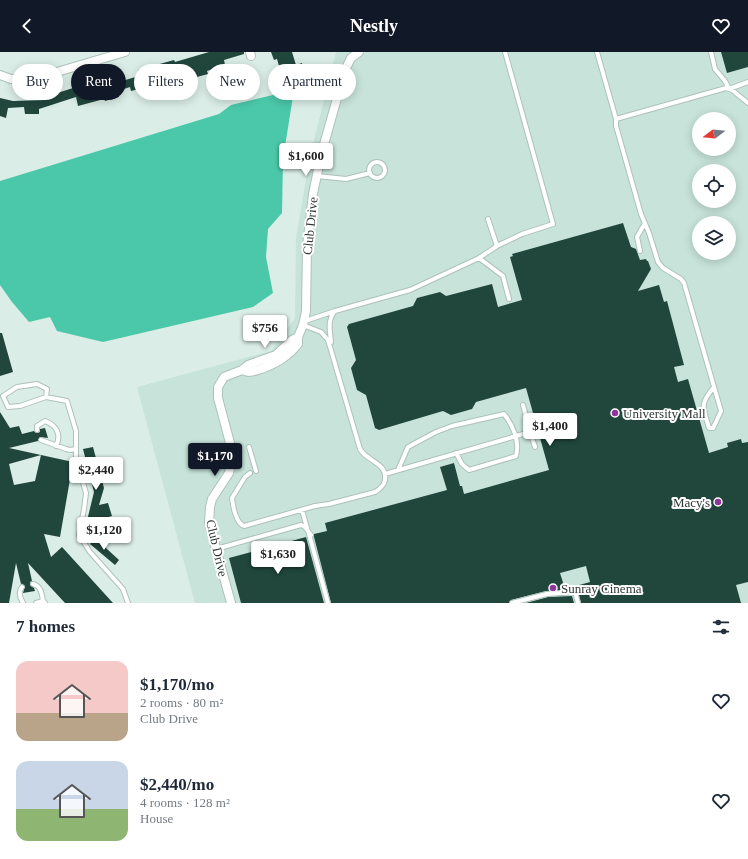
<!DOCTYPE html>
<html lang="en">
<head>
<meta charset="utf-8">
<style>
  body { margin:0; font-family:Georgia,serif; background:#f6f6f7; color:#1f2937; height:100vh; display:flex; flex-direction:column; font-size:15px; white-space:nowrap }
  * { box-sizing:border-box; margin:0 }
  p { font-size:13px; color:#747a83 }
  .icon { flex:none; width:22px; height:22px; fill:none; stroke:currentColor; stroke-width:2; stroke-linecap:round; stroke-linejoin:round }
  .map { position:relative; height:551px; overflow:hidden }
  .side { display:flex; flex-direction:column; background:#fff; flex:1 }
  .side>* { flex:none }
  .guide { position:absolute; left:12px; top:12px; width:400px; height:36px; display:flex; gap:8px }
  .needle { width:26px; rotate:254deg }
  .tools { position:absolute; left:692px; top:60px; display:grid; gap:8px }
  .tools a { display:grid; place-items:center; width:44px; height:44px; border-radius:50%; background:#fff; box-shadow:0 2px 10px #0003; font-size:20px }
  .price { position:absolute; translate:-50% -34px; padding:0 9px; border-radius:4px; background:#fff; color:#222; font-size:13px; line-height:26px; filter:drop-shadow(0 1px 2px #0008) }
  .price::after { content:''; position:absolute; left:50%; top:24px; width:12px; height:9px; margin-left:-6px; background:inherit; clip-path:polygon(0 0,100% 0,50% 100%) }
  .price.active { background:#111827; color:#fff }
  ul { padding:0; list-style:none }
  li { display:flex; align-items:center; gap:12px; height:100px; padding:0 16px }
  li span { display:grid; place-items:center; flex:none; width:112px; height:80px; border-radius:12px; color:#555 }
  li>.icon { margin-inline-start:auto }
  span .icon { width:48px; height:48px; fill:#fffc; stroke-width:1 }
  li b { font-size:17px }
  h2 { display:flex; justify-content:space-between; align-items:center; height:48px; padding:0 16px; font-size:17px }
  .chip { padding:0 14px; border-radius:18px; background:#fff; box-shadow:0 2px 10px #0003; font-size:14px; line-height:36px }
  .chip.active { background:#111827; color:#fff }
  header { display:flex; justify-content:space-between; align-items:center; height:52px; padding:0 16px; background:#111827; color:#fff; font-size:18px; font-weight:700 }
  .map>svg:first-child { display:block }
  .built { fill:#c7e3da; fill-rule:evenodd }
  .water { fill:#4bc8a9 }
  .building { fill:#21473d; fill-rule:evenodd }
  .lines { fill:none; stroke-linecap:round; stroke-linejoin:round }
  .lane-casing { stroke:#aec1ba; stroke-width:6 }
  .street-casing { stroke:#aec1ba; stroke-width:10 }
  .lane { stroke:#fff; stroke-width:4 }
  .street { stroke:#fff; stroke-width:8 }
  .poi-dot { fill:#91339c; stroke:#fff; stroke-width:1.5 }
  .labels { text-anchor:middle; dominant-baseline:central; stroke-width:4; stroke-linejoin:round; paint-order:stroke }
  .street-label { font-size:13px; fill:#303735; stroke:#fff }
  .poi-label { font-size:13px; fill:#303735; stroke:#fff; text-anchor:start }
</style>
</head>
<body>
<header><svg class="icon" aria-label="back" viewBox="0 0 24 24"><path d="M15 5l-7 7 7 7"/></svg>Nestly<svg class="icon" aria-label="heart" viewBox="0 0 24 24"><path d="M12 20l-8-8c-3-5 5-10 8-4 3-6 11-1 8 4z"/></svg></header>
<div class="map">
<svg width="748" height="551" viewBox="0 0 748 551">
  <rect width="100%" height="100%" fill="#daede6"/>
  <path class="built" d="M 336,0 L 748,0 L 748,551 L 195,551 L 137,335 L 271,299 L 295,266 L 296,186 L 310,104 ZM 699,67 L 729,67 L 729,97 L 699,97 ZM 699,119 L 729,119 L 729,149 L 699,149 ZM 699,171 L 729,171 L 729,201 L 699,201 Z"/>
  <path class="water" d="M 294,38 L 283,107 L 282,161 L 268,177 L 266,205 L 273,241 L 253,255 L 103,290 L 57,279 L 50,265 L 29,270 L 12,250 L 0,233 L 0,129 L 219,62 L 231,53 Z"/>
  <path class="building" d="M 209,0 L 244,0 L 244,2 L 224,8 L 225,13 L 207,19 L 208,22 L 186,28 L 184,19 L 171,22 L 173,29 L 155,34 L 156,39 L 145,42 L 143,36 L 131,39 L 130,35 L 118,39 L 119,45 L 105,49 L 104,47 L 78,54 L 76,45 L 39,57 L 39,62 L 25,62 L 24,55 L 8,56 L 6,66 L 0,64 L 0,46 L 13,49 L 46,48 L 45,45 L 73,36 L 73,35 L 114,25 L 115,31 L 139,24 L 138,18 L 174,8 L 175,10 Z
    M 271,0 L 292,0 L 296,13 L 302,11 L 304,20 L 299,22 L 302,30 L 285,35 L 277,7 L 274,8 Z
    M 721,0 L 748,0 L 748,15 L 727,21 Z
    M 623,171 L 631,195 L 636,197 L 640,208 L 646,207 L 647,209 L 648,209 L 651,217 L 638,239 L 659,233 L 664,250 L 667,249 L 684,313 L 674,315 L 678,330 L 688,327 L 709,401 L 728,395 L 727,391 L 741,387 L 742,391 L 748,390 L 748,530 L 736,533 L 741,551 L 581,551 L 578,539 L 575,537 L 546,539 L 511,548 L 509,551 L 331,551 L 314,485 L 314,482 L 327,479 L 325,471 L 447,438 L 440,415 L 454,411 L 460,434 L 462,434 L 464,442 L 549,418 L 526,336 L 476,350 L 472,357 L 451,363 L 443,359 L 379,378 L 375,376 L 366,343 L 357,338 L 351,316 L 356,308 L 347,275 L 349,272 L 413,254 L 417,246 L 440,240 L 446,244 L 492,232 L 498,255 L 522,248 L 510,205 L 513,204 L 512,202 ZM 586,514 L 590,530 L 565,537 L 560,521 Z
    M 0,281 L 2,281 L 13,320 L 0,324 Z
    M 0,360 L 10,376 L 19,374 L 22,382 L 34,379 L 37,381 L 40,380 L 40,377 L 45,376 L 48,386 L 40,385 L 38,389 L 9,396 L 73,410 L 60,485 L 44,482 L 51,505 L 62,495 L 113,551 L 65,551 L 28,511 L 32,529 L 30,530 L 30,533 L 34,536 L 35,539 L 23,541 L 25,534 L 21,532 L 16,511 L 9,551 L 0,551 ZM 41,403 L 35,429 L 14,433 L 9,412 Z
    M 93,395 L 104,436 L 99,453 L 108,451 L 112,464 L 95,469 L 93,479 L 85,477 L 94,440 L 83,397 Z
    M 306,485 L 324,551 L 241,551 L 229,506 Z
    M 95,486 L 119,508 L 115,513 L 90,492 Z
    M 572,544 L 574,551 L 526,551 L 548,545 Z"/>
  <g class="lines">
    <g class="lane-casing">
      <path id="lane" d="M 597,0 L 616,67 L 726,36 L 732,38 L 748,51
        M 711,0 L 715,17 L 725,29 L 729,37 L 748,30
        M 616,67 L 616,74 L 641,162 L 649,181 L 658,210 L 663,216 L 681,227 L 684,231 L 721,359 L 715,372 L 713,376 L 709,376 C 703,355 699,353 714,335
        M369 118a8 8 0 1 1 16 0a8 8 0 1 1-16 0Z
        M 317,124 L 346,127 L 370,121
        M 488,167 L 497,194
        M 640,199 L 637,185 L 645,171
        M 479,206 L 497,194 L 522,182 L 553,172 L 505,0
        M 305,269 L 335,259 L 410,238 L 479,206 L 503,224 L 509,247
        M 331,290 C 330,279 327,268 335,259
        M 46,345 L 47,337 L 37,332 L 17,335 L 3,344 L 8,355 L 20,354 L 46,345 L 67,349 L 76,379 L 76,406 L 86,441 L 84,457 L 79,483 L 90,500 L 123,537 L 128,551
        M 37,378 L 37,374 L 45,369 C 56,373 62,382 56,394
        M 530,380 L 535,395
        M 41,388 L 66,397 L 70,398 L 76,397
        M 249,395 L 256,419
        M 398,418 L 408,395 L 436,380 L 452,374 L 504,362 C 513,373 520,390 516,404 L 469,418 L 462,412 L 456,401
        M 250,421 L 245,425 L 232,446 C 233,454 236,471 244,474 L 315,454 L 329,452 L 375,440 C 380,437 384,434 385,428 C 388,411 366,409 360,397 L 328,288 L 321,280 L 303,273
        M 385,422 L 530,380 L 523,353
        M 302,458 L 307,476
        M 309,482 L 328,551
        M 216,497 L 301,473 L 305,475 L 311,483
        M 33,532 C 41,534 42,542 43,549
        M 22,535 C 18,540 20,546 23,551
        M 36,551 L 43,549 L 45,551
        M 512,551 L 547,542 L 575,540 L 578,551"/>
    </g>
    <g class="street-casing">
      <path id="street" d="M 250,0 L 251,4
        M 0,23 L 11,27 L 33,27 L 125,0
        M 242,318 C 248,321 252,320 258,318 C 274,313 287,306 298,292 L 298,285 L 303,273 L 306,259 L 307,194 L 313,142 L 321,103 L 345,18 L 351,6 L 359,0
        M 231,551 L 209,471 L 210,455 L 212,447 L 229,421 L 232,406 L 230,391 L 218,346 L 218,335 L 224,325 L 242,318 L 248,313 L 276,303 L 292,288 L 298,285"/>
    </g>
    <use href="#lane" class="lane"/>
    <use href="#street" class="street"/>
  </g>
  <g class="poi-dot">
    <circle cx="615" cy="361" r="4"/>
    <circle cx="718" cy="450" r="4"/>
    <circle cx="553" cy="536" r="4"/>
  </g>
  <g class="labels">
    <g class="street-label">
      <text transform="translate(310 174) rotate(-84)">Club Drive</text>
      <text transform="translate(217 496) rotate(77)">Club Drive</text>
    </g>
    <g class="poi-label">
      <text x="623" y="361">University Mall</text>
      <text x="710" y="450" text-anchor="end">Macy's</text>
      <text x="561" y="536">Sunray Cinema</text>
    </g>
  </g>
</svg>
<div class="tools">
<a><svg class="needle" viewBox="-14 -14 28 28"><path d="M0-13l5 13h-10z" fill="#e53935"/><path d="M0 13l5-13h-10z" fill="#747a83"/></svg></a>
<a><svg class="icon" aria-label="locate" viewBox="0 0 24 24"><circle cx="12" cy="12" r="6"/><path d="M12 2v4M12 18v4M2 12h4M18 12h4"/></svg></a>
<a><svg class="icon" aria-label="layers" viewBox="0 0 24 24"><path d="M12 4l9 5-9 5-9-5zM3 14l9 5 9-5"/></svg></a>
</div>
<b class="price" style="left:306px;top:125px">$1,600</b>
<b class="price" style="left:265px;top:297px">$756</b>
<b class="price" style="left:550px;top:395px">$1,400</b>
<b class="price active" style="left:215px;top:425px">$1,170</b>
<b class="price" style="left:96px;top:439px">$2,440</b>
<b class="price" style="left:104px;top:499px">$1,120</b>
<b class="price" style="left:278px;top:523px">$1,630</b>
<div class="guide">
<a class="chip">Buy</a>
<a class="chip active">Rent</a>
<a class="chip">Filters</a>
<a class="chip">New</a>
<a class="chip">Apartment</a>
</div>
</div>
<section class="side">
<h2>7 homes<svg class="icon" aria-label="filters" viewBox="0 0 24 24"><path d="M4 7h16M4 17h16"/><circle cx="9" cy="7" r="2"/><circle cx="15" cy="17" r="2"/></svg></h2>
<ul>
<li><span style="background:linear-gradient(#f6c9c9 65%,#b9a48a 0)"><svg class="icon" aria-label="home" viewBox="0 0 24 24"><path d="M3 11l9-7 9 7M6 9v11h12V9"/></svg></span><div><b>$1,170/mo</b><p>2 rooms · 80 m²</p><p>Club Drive</p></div><svg class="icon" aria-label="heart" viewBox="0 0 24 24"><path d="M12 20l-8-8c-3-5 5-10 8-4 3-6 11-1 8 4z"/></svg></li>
<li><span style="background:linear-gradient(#c9d6e8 60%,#8fb573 0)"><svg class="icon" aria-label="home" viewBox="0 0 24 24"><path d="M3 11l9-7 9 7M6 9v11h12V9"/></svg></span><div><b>$2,440/mo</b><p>4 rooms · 128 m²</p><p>House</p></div><svg class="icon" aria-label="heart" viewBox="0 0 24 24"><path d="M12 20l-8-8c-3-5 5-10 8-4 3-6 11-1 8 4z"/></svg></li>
</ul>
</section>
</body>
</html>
